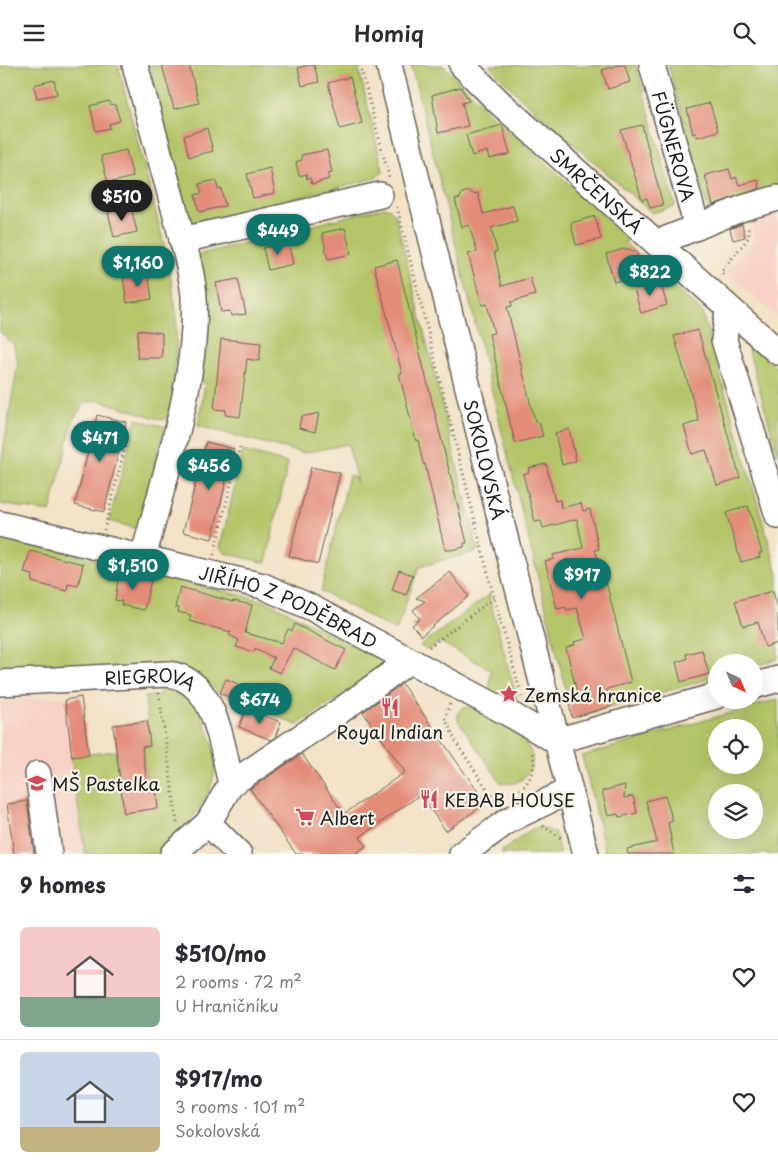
<!DOCTYPE html>
<html lang="en">
<head>
<meta charset="utf-8">
<style>
  body { margin:0; font-family:"Playpen Sans",sans-serif; background:#f7f7f7; color:#2b2b33; height:100vh; display:flex; flex-direction:column; font-size:19px; white-space:nowrap }
  * { box-sizing:border-box; margin:0 }
  p { font-size:16px; color:#7c7c81 }
  .icon { flex:none; width:28px; height:28px; fill:none; stroke:currentColor; stroke-width:2; stroke-linecap:round; stroke-linejoin:round }
  .map { position:relative; height:789px; overflow:hidden }
  .sheet { display:flex; flex-direction:column; background:#fff; flex:1 }
  .sheet>* { flex:none }
  .needle { width:32px; rotate:136deg }
  .tools { position:absolute; left:708px; top:589px; display:grid; gap:10px }
  .tools a { display:grid; place-items:center; width:55px; height:55px; border-radius:50%; background:#fff; box-shadow:0 5px 20px #0002; font-size:25px }
  .price { position:absolute; translate:-50% -42px; padding:0 11px; border-radius:18px; background:#0f766e; color:#fff; font-size:16px; line-height:32px; filter:drop-shadow(0 1px 2px #0008) }
  .price::after { content:''; position:absolute; left:50%; top:30px; width:15px; height:11px; margin-left:-8px; background:inherit; clip-path:polygon(0 0,100% 0,50% 100%) }
  .price.selected { background:#222; color:#fff }
  ul { padding:0; list-style:none }
  li { display:flex; align-items:center; gap:15px; height:125px; padding:0 20px }
  li+li { border-top:1px solid #e1e1e2 }
  li span { display:grid; place-items:center; flex:none; width:140px; height:100px; border-radius:8px; color:#555 }
  li>.icon { margin-inline-start:auto }
  span .icon { width:60px; height:60px; fill:#fffc; stroke-width:1 }
  li b { font-size:21px }
  h2 { display:flex; justify-content:space-between; align-items:center; height:60px; padding:0 20px; font-size:21px }
  header { display:flex; justify-content:space-between; align-items:center; height:65px; padding:0 20px; background:#fff; font-size:22px; font-weight:600 }
  .map>svg:first-child { display:block }
  .built { fill:#f7d1c6 }
  .green { fill:#b3c568; stroke:#687042; fill-rule:evenodd }
  .building { fill:#e38d79 }
  .lines { fill:none; stroke-linecap:round; stroke-linejoin:round }
  .minor-casing { stroke:#676158; stroke-width:28 }
  .path { stroke:#676158; stroke-width:3; stroke-dasharray:1 4; stroke-linecap:butt }
  .minor { stroke:#fff; stroke-width:25 }
  .labels { text-anchor:middle; dominant-baseline:central; stroke-width:4.5; stroke-linejoin:round; paint-order:stroke }
  .street-label { font-size:18px; fill:#1c1c1c; stroke:#f7f3e8 }
  .poi-label { font-size:18px; fill:#1c1c1c; stroke:#f7f3e8; text-anchor:start }
</style>
</head>
<body>
<header><svg class="icon" aria-label="menu" viewBox="0 0 24 24"><path d="M4 6h16M4 12h16M4 18h16"/></svg>Homiq<svg class="icon" aria-label="search" viewBox="0 0 24 24"><circle cx="10" cy="10" r="6"/><path d="M15 15l6 6"/></svg></header>
<div class="map">
<svg width="778" height="789" viewBox="0 0 778 789">
  <rect width="100%" height="100%" fill="#f7f3e8"/>
  <filter id="ink" filterUnits="userSpaceOnUse"><feTurbulence type="fractalNoise" baseFrequency=".02" numOctaves="2"/><feDisplacementMap in="SourceGraphic" scale="10" xChannelSelector="R" yChannelSelector="G"/><feConvolveMatrix kernelMatrix="1 2 1 2 8 2 1 2 1" color-interpolation-filters="sRGB"/></filter>
  <filter id="wash" filterUnits="userSpaceOnUse"><feTurbulence type="fractalNoise" baseFrequency=".0096" numOctaves="4" result="noise"/><feDisplacementMap in="SourceGraphic" scale="20" xChannelSelector="R" yChannelSelector="G"/><feGaussianBlur stdDeviation="1.12" result="paint"/><feColorMatrix in="noise" values="0 0 0 0 0 0 0 0 0 0 0 0 0 0 0 0 0 1.4 0 .05"/><feComposite in="paint" operator="in"/></filter>
  <g filter="url(#wash)">
    <rect width="100%" height="100%" fill="#f2e2c6"/>
    <path class="built" d="M 778,139 L 778,252 L 726,207 L 754,174 L 748,147 Z
      M 63,632 L 85,789 L 0,789 L 0,636 Z"/>
    <path class="green" d="M 0,0 L 118,0 L 168,195 L 176,246 L 176,291 L 173,329 L 168,353 L 162,355 L 98,335 L 85,338 L 74,353 L 50,447 L 0,439 L 0,405 L 18,297 L 13,279 L 0,267 Z
      M 149,0 L 358,0 L 383,106 L 376,113 L 190,160 Z
      M 411,0 L 443,0 L 492,50 L 631,174 L 624,177 L 702,247 L 778,509 L 778,594 L 754,601 L 754,598 L 716,598 L 716,612 L 573,653 Z
      M 489,0 L 636,0 L 675,141 L 652,148 L 520,32 Z
      M 668,0 L 778,0 L 778,128 L 709,147 Z
      M 384,142 L 390,144 L 395,149 L 478,486 L 419,502 L 396,566 L 321,526 L 349,410 L 354,412 L 357,418 L 348,379 L 303,388 L 198,361 L 205,319 L 201,318 L 207,265 L 197,190 Z
      M 746,276 L 778,304 L 778,390 Z
      M 136,354 L 165,362 L 138,464 L 109,456 Z
      M 243,386 L 288,398 L 266,498 L 225,488 L 220,483 Z
      M 0,471 L 268,537 L 389,599 L 297,660 L 220,628 L 200,615 L 80,603 L 0,602 Z
      M 490,529 L 490,536 L 517,634 L 507,635 L 489,628 L 491,605 L 440,577 L 428,585 L 420,581 Z
      M 158,617 L 191,628 C 198,645 209,664 213,682 C 224,729 187,759 158,789 L 85,789 L 71,691 L 116,686 L 124,747 L 158,743 L 155,717 L 147,718 L 142,682 L 150,681 L 145,632 L 160,630 Z
      M 778,634 L 778,789 L 606,789 L 582,691 ZM 716,662 L 754,662 L 754,700 L 716,700 ZM 716,728 L 754,728 L 754,765 L 716,765 Z
      M 471,642 C 491,653 552,679 526,710 C 520,718 511,720 501,718 L 458,655 L 458,648 L 462,643 Z
      M 541,762 L 555,768 L 560,789 L 502,789 L 502,786 L 532,764 Z"/>
    <g id="blocks">
      <path class="building" d="M 162,0 L 189,0 L 199,38 L 174,44 Z
        M 308,0 L 314,0 L 319,17 L 302,21 L 298,3 Z
        M 619,0 L 625,0 L 630,17 L 608,24 L 602,5 Z
        M 350,12 L 362,58 L 340,64 L 328,18 Z
        M 54,15 L 57,29 L 37,33 L 34,20 Z
        M 461,22 L 469,36 L 462,38 L 468,61 L 438,68 L 432,30 Z
        M 109,36 L 111,40 L 115,39 L 120,56 L 109,59 L 110,63 L 96,66 L 90,41 Z
        M 710,38 L 718,66 L 697,72 L 696,68 L 693,69 L 687,44 Z
        M 502,60 L 510,89 L 489,94 L 487,86 L 472,91 L 466,70 Z
        M 642,60 L 663,140 L 650,143 L 647,133 L 642,135 L 621,65 Z
        M 207,63 L 213,86 L 189,92 L 184,71 Z
        M 126,85 L 133,112 L 108,118 L 101,91 Z
        M 327,85 L 332,108 L 328,109 L 329,114 L 312,119 L 310,113 L 307,114 L 306,109 L 299,111 L 296,97 L 302,95 L 301,90 Z
        M 270,103 L 275,128 L 253,133 L 247,109 Z
        M 729,104 L 732,114 L 736,112 L 739,120 L 758,115 L 760,123 L 713,140 L 705,110 Z
        M 216,115 L 218,124 L 221,123 L 225,141 L 199,147 L 195,130 L 202,128 L 199,119 Z
        M 469,126 L 473,129 L 478,128 L 483,149 L 513,141 L 517,156 L 491,163 L 497,186 L 494,187 L 502,221 L 530,213 L 535,230 L 511,237 L 512,241 L 507,242 L 532,345 L 536,358 L 539,357 L 543,371 L 515,378 L 489,269 L 494,268 L 487,239 L 482,240 L 468,189 L 477,187 L 469,160 L 462,162 L 455,134 L 460,133 L 462,128 Z
        M 131,142 L 137,167 L 114,172 L 108,147 Z
        M 595,151 L 601,174 L 576,180 L 571,158 Z
        M 742,159 L 745,172 L 733,175 L 730,164 Z
        M 345,163 L 351,189 L 328,194 L 322,168 Z
        M 288,177 L 293,199 L 268,205 L 263,183 Z
        M 624,184 L 629,184 L 637,188 L 638,194 L 631,212 L 614,217 L 606,189 Z
        M 397,195 L 467,478 L 464,478 L 464,482 L 451,485 L 445,485 L 425,399 L 423,399 L 418,375 L 416,376 L 404,328 L 399,309 L 402,308 L 374,201 Z
        M 148,209 L 152,234 L 127,238 L 123,213 Z
        M 238,214 L 246,249 L 231,251 L 230,246 L 221,247 L 216,218 Z
        M 660,217 L 667,240 L 641,248 L 634,224 Z
        M 138,265 L 162,268 L 162,293 L 137,293 Z
        M 698,265 L 740,413 L 717,420 L 706,385 L 692,389 L 684,361 L 699,356 L 674,271 Z
        M 221,274 L 261,278 L 259,296 L 247,294 L 240,352 L 225,350 L 226,345 L 214,344 Z
        M 319,348 L 315,367 L 299,363 L 301,352 Z
        M 97,350 L 126,357 L 104,447 L 75,440 Z
        M 569,364 L 576,396 L 562,400 L 555,368 Z
        M 206,377 L 234,384 L 212,474 L 183,467 Z
        M 546,399 L 555,436 L 560,435 L 561,443 L 581,438 L 583,446 L 590,444 L 599,484 L 595,485 L 606,517 L 631,617 L 607,624 L 612,641 L 572,653 L 569,638 L 579,635 L 566,583 L 575,580 L 574,577 L 586,574 L 577,543 L 567,545 L 566,542 L 557,544 L 545,496 L 554,494 L 553,490 L 583,483 L 577,454 L 543,463 L 541,456 L 535,457 L 523,409 L 529,407 L 528,403 Z
        M 311,402 L 340,408 L 318,499 L 289,491 Z
        M 748,441 L 762,488 L 759,488 L 760,492 L 741,497 L 726,448 Z
        M 30,486 L 83,499 L 78,521 L 68,519 L 67,526 L 32,517 L 33,510 L 24,508 Z
        M 399,505 L 413,510 L 406,530 L 392,525 Z
        M 450,507 L 469,531 L 421,571 L 412,560 L 420,554 L 413,545 L 425,536 L 416,533 Z
        M 119,508 L 151,515 L 144,545 L 121,540 L 122,536 L 115,535 Z
        M 180,522 L 233,537 L 234,536 L 252,540 L 245,568 L 282,578 L 288,564 L 292,566 L 295,559 L 346,585 L 335,605 L 293,583 L 280,608 L 269,603 L 274,593 L 255,583 L 254,587 L 236,582 L 239,575 L 229,570 L 231,567 L 189,556 L 191,550 L 178,547 L 179,543 L 175,543 Z
        M 773,526 L 778,544 L 778,578 L 765,582 L 758,557 L 743,561 L 735,536 Z
        M 702,585 L 709,609 L 681,617 L 676,597 L 687,594 L 686,589 Z
        M 226,614 L 251,624 L 245,639 L 220,628 Z
        M 402,619 L 486,738 L 446,766 L 420,730 L 360,772 L 366,781 L 355,789 L 296,789 L 250,724 L 302,689 L 344,749 L 405,707 L 363,647 Z
        M 81,632 L 89,690 L 72,692 L 65,635 Z
        M 246,644 L 281,657 L 275,672 L 271,675 L 239,662 Z
        M 147,656 L 150,681 L 142,682 L 147,718 L 155,717 L 158,743 L 124,748 L 113,660 Z
        M 625,720 L 624,733 L 633,731 L 637,748 L 619,752 L 618,749 L 608,751 L 602,726 Z
        M 665,731 L 673,756 L 668,758 L 674,789 L 628,789 L 627,784 L 657,777 L 646,736 Z
        M 27,736 L 34,789 L 14,789 L 7,739 Z"/>
    </g>
  </g>
  <g filter="url(#ink)">
    <use href="#blocks" fill-opacity="0" stroke="#676158" stroke-width="1"/>
    <g class="lines">
      <g class="minor-casing">
        <g id="minor">
          <path d="M 135,0 C 148,48 161,95 174,143 C 181,172 192,203 194,232 C 199,311 163,416 143,493"/>
          <path id="s1" d="M 389,0 L 497,441 L 586,789"/>
          <path id="s2" d="M 462,0 L 499,37 L 778,287"/>
          <path id="s3" d="M 652,0 L 697,162"/>
          <path d="M 182,175 L 380,130"/>
          <path d="M 657,178 L 743,143 L 778,133"/>
          <path d="M 728,245 L 724,275 L 778,451"/>
          <path id="s4" d="M 0,459 L 263,521 L 310,542 L 515,652 L 556,676 L 716,631"/>
          <path id="s5" d="M 0,618 L 167,609 C 216,613 222,682 231,719"/>
          <path d="M 754,621 L 778,614"/>
          <path d="M 38,709 L 49,789"/>
          <path d="M 208,758 L 239,789"/>
          <path d="M 173,789 L 208,758 L 231,719 L 340,646 L 409,596"/>
          <path d="M 462,789 L 509,755 L 568,726"/>
        </g>
      </g>
      <path class="path" d="M 360,0 L 389,112
        M 397,142 L 494,533 L 522,632
        M 723,209 L 721,207 L 749,172 L 748,163
        M 104,465 L 126,378
        M 214,490 L 240,381
        M 429,582 L 494,533
        M 159,628 L 177,758
        M 450,639 L 445,653 L 457,679 L 498,740
        M 520,725 C 531,716 538,699 531,686
        M 543,761 L 561,773"/>
      <use href="#minor" class="minor"/>
    </g>
  </g>
  <defs>
    <g id="sight-bare" transform="scale(1.5)"><path d="M0-6L1.8-2.2L6-1.7L2.9 1.2L3.7 5.4L0 3.3L-3.7 5.4L-2.9 1.2L-6-1.7L-1.8-2.2Z" fill="#d1495b" stroke="#f7f3e8" stroke-width="2.5" paint-order="stroke"/></g>
    <g id="restaurant-bare" transform="scale(1.5)"><path d="M-5-6h1v4h1v-4h1v4h1v-4h1v5L-1.5 .5V6h-2V.5L-5-1ZM5-6V6H3V1.5H1.5Q1.5-4 5-6Z" fill="#d1495b" stroke="#f7f3e8" stroke-width="2.5" paint-order="stroke"/></g>
    <g id="school-bare" transform="scale(1.5)"><path d="M0-5L7-2L0 1L-7-2ZM-4 1L0 2.5L4 1V4Q0 6-4 4Z" fill="#d1495b" stroke="#f7f3e8" stroke-width="2.5" paint-order="stroke"/></g>
    <g id="supermarket-bare" transform="scale(1.5)"><path d="M-6-5.5h2.5l.6 2H6L4.5 2H-2.5L-4.4-4H-6ZM-1.5 3.2a1.3 1.3 0 1 0 .1 0ZM3 3.2a1.3 1.3 0 1 0 .1 0Z" fill="#d1495b" stroke="#f7f3e8" stroke-width="2.5" paint-order="stroke"/></g>
  </defs>
  <g fill-rule="evenodd">
    <use href="#sight-bare" x="509" y="629"/>
    <use href="#restaurant-bare" x="390" y="642"/>
    <use href="#school-bare" x="37" y="718"/>
    <use href="#restaurant-bare" x="429" y="734"/>
    <use href="#supermarket-bare" x="305" y="752"/>
  </g>
  <g class="labels">
    <g class="street-label">
      <text stroke="none"><textPath href="#s3" startOffset="84">FÜGNEROVA</textPath></text>
      <text stroke="none"><textPath href="#s2" startOffset="184">SMRČENSKÁ</textPath></text>
      <text stroke="none"><textPath href="#s1" startOffset="406">SOKOLOVSKÁ</textPath></text>
      <text stroke="none"><textPath href="#s4" startOffset="301">JIŘÍHO Z PODĚBRAD</textPath></text>
      <text stroke="none"><textPath href="#s5" startOffset="151">RIEGROVA</textPath></text>
    </g>
    <g class="poi-label">
      <text x="524" y="629">Zemská hranice</text>
      <text x="390" y="666" text-anchor="middle">Royal Indian</text>
      <text x="52" y="718">MŠ Pastelka</text>
      <text x="444" y="734">KEBAB HOUSE</text>
      <text x="320" y="752">Albert</text>
    </g>
  </g>
</svg>
<div class="tools">
<a><svg class="needle" viewBox="-14 -14 28 28"><path d="M0-13l5 13h-10z" fill="#e53935"/><path d="M0 13l5-13h-10z" fill="#7c7c81"/></svg></a>
<a><svg class="icon" aria-label="locate" viewBox="0 0 24 24"><circle cx="12" cy="12" r="6"/><path d="M12 2v4M12 18v4M2 12h4M18 12h4"/></svg></a>
<a><svg class="icon" aria-label="layers" viewBox="0 0 24 24"><path d="M12 4l9 5-9 5-9-5zM3 14l9 5 9-5"/></svg></a>
</div>
<b class="price selected" style="left:122px;top:157px">$510</b>
<b class="price" style="left:278px;top:191px">$449</b>
<b class="price" style="left:138px;top:223px">$1,160</b>
<b class="price" style="left:650px;top:232px">$822</b>
<b class="price" style="left:100px;top:398px">$471</b>
<b class="price" style="left:209px;top:426px">$456</b>
<b class="price" style="left:133px;top:526px">$1,510</b>
<b class="price" style="left:582px;top:535px">$917</b>
<b class="price" style="left:260px;top:660px">$674</b>
</div>
<section class="sheet">
<h2>9 homes<svg class="icon" aria-label="filters" viewBox="0 0 24 24"><path d="M4 7h16M4 17h16"/><circle cx="9" cy="7" r="2"/><circle cx="15" cy="17" r="2"/></svg></h2>
<ul>
<li><span style="background:linear-gradient(#f6c9c9 70%,#7fa58c 0)"><svg class="icon" aria-label="home" viewBox="0 0 24 24"><path d="M3 11l9-7 9 7M6 9v11h12V9"/></svg></span><div><b>$510/mo</b><p>2 rooms · 72 m²</p><p>U Hraničníku</p></div><svg class="icon" aria-label="heart" viewBox="0 0 24 24"><path d="M12 20l-8-8c-3-5 5-10 8-4 3-6 11-1 8 4z"/></svg></li>
<li><span style="background:linear-gradient(#c9d6e8 75%,#c2b280 0)"><svg class="icon" aria-label="home" viewBox="0 0 24 24"><path d="M3 11l9-7 9 7M6 9v11h12V9"/></svg></span><div><b>$917/mo</b><p>3 rooms · 101 m²</p><p>Sokolovská</p></div><svg class="icon" aria-label="heart" viewBox="0 0 24 24"><path d="M12 20l-8-8c-3-5 5-10 8-4 3-6 11-1 8 4z"/></svg></li>
</ul>
</section>
</body>
</html>
